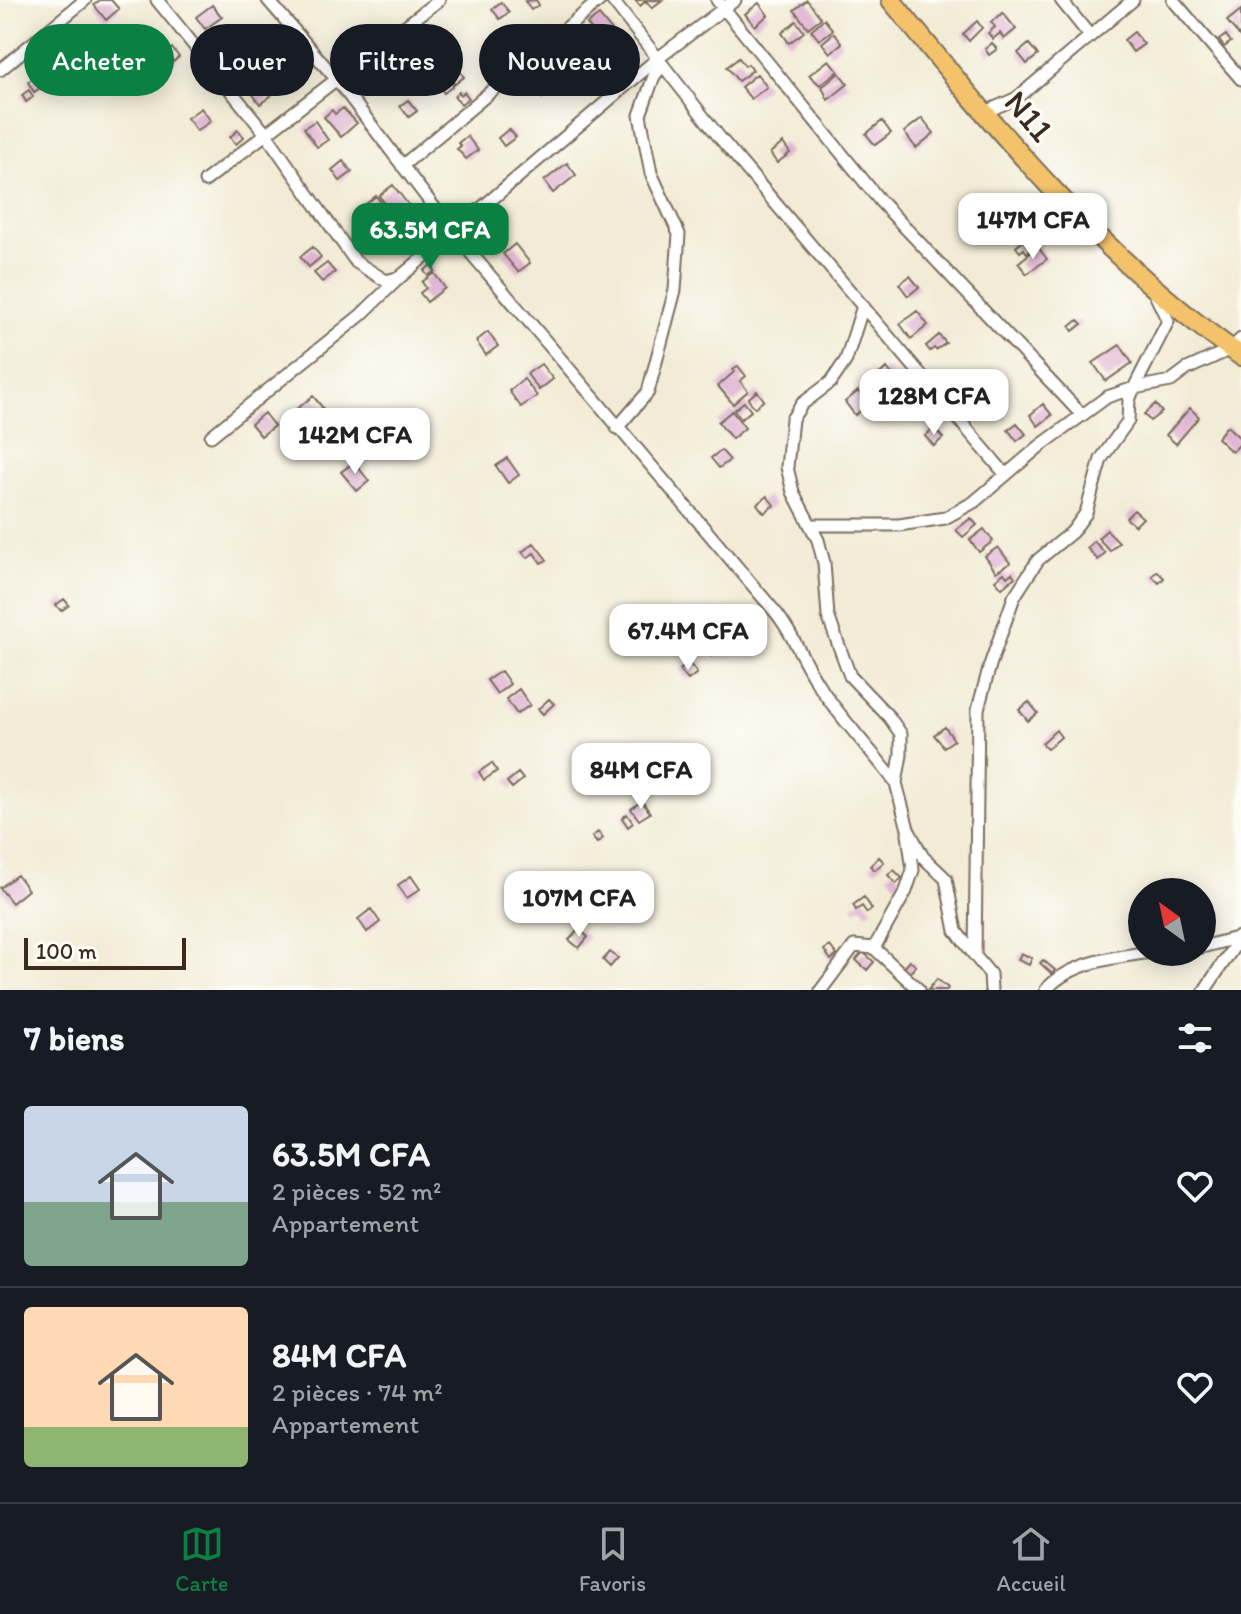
<!DOCTYPE html>
<html lang="fr">
<head>
<meta charset="utf-8">
<style>
  body { margin:0; font-family:Itim,sans-serif; background:#20242c; color:#f1f3f6; height:100vh; display:flex; flex-direction:column; font-size:30px; white-space:nowrap }
  * { box-sizing:border-box; margin:0 }
  p { font-size:26px; color:#9ea1a6 }
  .icon { flex:none; width:44px; height:44px; fill:none; stroke:currentColor; stroke-width:2; stroke-linecap:round; stroke-linejoin:round }
  .map { position:relative; height:990px; overflow:hidden }
  .drawer { display:flex; flex-direction:column; background:#171b24; flex:1 }
  .drawer>* { flex:none }
  .top-card { position:absolute; left:24px; top:24px; width:800px; height:72px; display:flex; gap:16px }
  .needle { width:52px; rotate:327deg }
  .controls { position:absolute; left:1128px; top:878px; display:grid; gap:16px }
  .controls a { display:grid; place-items:center; width:88px; height:88px; border-radius:50%; background:#171b24; box-shadow:0 4px 20px #0003; font-size:40px }
  .scale { position:absolute; left:24px; bottom:20px; width:162px; box-sizing:border-box; padding-left:8px; border:4px solid #3b2a1e; border-top:0; font-size:22px; line-height:28px; white-space:nowrap; color:#3b2a1e; -webkit-text-stroke:6px #fdfcf7; paint-order:stroke }
  .price { position:absolute; translate:-50% -68px; padding:0 18px; border-radius:16px; background:#fff; color:#222; font-size:26px; line-height:52px; filter:drop-shadow(0 2px 4px #0008) }
  .price::after { content:''; position:absolute; left:50%; top:48px; width:24px; height:18px; margin-left:-12px; background:inherit; clip-path:polygon(0 0,100% 0,50% 100%) }
  .price.active { background:#0b8043; color:#fff }
  ul { padding:0; list-style:none }
  li { display:flex; align-items:center; gap:24px; height:200px; padding:0 24px }
  li+li { border-top:2px solid #363941 }
  li span { display:grid; place-items:center; flex:none; width:224px; height:160px; border-radius:8px; color:#555 }
  li>.icon { margin-inline-start:auto }
  span .icon { width:96px; height:96px; fill:#fffc; stroke-width:1 }
  li b { font-size:34px }
  h2 { display:flex; justify-content:space-between; align-items:center; height:96px; padding:0 24px; font-size:34px }
  .chip { padding:0 28px; border-radius:36px; background:#171b24; box-shadow:0 4px 20px #0003; font-size:28px; line-height:72px }
  .chip.active { background:#0b8043; color:#fff }
  .tab-bar { display:flex; justify-content:space-around; align-items:center; height:112px; border-top:2px solid #363941; background:#171b24; font-size:22px; color:#9ea1a6 }
  .tab-bar a { display:grid; justify-items:center; gap:4px }
  .tab-bar .active { color:#0b8043 }
  .map>svg:first-child { display:block }
  .building { fill:#e0b5d3 }
  .lines { fill:none; stroke-linecap:round; stroke-linejoin:round }
  .minor-casing { stroke:#7b6e5e; stroke-width:15 }
  .primary-casing { stroke:#7b6e5e; stroke-width:22 }
  .minor { stroke:#fff; stroke-width:11 }
  .primary { stroke:#f3c26a; stroke-width:18 }
  .labels { text-anchor:middle; dominant-baseline:central; stroke-width:7; stroke-linejoin:round; paint-order:stroke }
  .street-label { font-size:34px; fill:#3b2a1e; stroke:#fdfcf7 }
</style>
</head>
<body>
<div class="map">
<svg width="1241" height="990" viewBox="0 0 1241 990">
  <rect width="100%" height="100%" fill="#fdfcf7"/>
  <filter id="ink" filterUnits="userSpaceOnUse"><feTurbulence type="fractalNoise" baseFrequency=".0125" numOctaves="2"/><feDisplacementMap in="SourceGraphic" scale="16" xChannelSelector="R" yChannelSelector="G"/><feConvolveMatrix kernelMatrix="1 2 1 2 8 2 1 2 1" color-interpolation-filters="sRGB"/></filter>
  <filter id="wash" filterUnits="userSpaceOnUse"><feTurbulence type="fractalNoise" baseFrequency=".006" numOctaves="4" result="noise"/><feDisplacementMap in="SourceGraphic" scale="32" xChannelSelector="R" yChannelSelector="G"/><feGaussianBlur stdDeviation="1.8" result="paint"/><feColorMatrix in="noise" values="0 0 0 0 0 0 0 0 0 0 0 0 0 0 0 0 0 1.4 0 .05"/><feComposite in="paint" operator="in"/></filter>
  <g filter="url(#wash)">
    <rect width="100%" height="100%" fill="#f2ebd5"/>
    <g id="blocks">
      <path class="building" d="M 100,0 L 111,0 L 119,9 L 106,20 L 94,5 Z
        M 536,0 L 539,5 L 531,10 L 525,1 Z
        M 635,0 L 662,0 L 652,8 L 646,1 L 640,6 Z
        M 807,0 L 821,18 L 808,28 L 794,10 Z
        M 501,2 L 509,12 L 500,19 L 492,9 Z
        M 759,3 L 768,15 L 755,26 L 745,14 Z
        M 212,5 L 222,17 L 205,29 L 196,17 Z
        M 1241,10 L 1241,38 L 1227,21 Z
        M 1003,13 L 1016,29 L 1004,39 L 1000,33 L 993,39 L 988,33 L 995,27 L 991,22 Z
        M 599,15 L 614,33 L 602,43 L 587,24 Z
        M 824,19 L 833,30 L 819,40 L 811,30 Z
        M 796,21 L 804,32 L 789,43 L 782,33 Z
        M 977,21 L 982,28 L 969,41 L 963,34 Z
        M 1134,32 L 1144,44 L 1133,52 L 1124,40 Z
        M 834,33 L 842,43 L 830,53 L 822,43 Z
        M 1226,35 L 1231,42 L 1224,47 L 1219,40 Z
        M 619,38 L 629,50 L 616,60 L 607,48 Z
        M 992,43 L 997,49 L 989,55 L 985,49 Z
        M 1029,44 L 1038,55 L 1027,64 L 1018,53 Z
        M 172,48 L 179,57 L 173,62 L 166,52 Z
        M 606,53 L 613,63 L 600,72 L 593,63 Z
        M 152,57 L 163,71 L 151,80 L 140,67 Z
        M 55,58 L 65,71 L 55,79 L 45,66 Z
        M 739,58 L 745,66 L 748,64 L 753,70 L 738,81 L 727,67 Z
        M 829,60 L 838,71 L 820,85 L 809,75 Z
        M 453,62 L 464,77 L 455,84 L 443,69 Z
        M 442,71 L 454,85 L 444,93 L 433,78 Z
        M 272,72 L 283,86 L 273,94 L 262,79 Z
        M 541,73 L 544,77 L 547,74 L 556,87 L 542,98 L 533,86 L 535,83 L 533,80 Z
        M 839,73 L 848,84 L 828,100 L 822,87 Z
        M 757,74 L 767,87 L 751,99 L 741,87 Z
        M 37,75 L 44,85 L 34,92 L 28,82 Z
        M 260,81 L 271,96 L 260,104 L 249,89 Z
        M 29,90 L 33,97 L 26,102 L 22,95 Z
        M 459,92 L 461,95 L 464,92 L 469,98 L 461,104 L 454,96 Z
        M 408,100 L 417,111 L 409,117 L 400,106 Z
        M 201,108 L 211,121 L 197,131 L 187,118 Z
        M 343,108 L 357,123 L 341,137 L 324,117 L 332,110 L 335,114 Z
        M 922,118 L 934,133 L 916,148 L 904,132 Z
        M 315,121 L 328,140 L 317,147 L 304,128 Z
        M 882,121 L 891,133 L 875,145 L 866,134 Z
        M 509,129 L 516,137 L 504,146 L 498,138 Z
        M 238,130 L 244,137 L 236,144 L 230,137 Z
        M 467,136 L 478,150 L 466,159 L 457,149 L 461,146 L 458,143 Z
        M 783,143 L 790,153 L 777,163 L 770,153 Z
        M 343,161 L 352,172 L 340,181 L 332,170 Z
        M 567,163 L 576,175 L 553,193 L 544,181 Z
        M 393,185 L 410,207 L 397,218 L 379,196 Z
        M 376,196 L 385,207 L 375,215 L 372,212 L 368,215 L 362,207 Z
        M 415,209 L 427,224 L 412,236 L 400,221 Z
        M 395,224 L 403,234 L 392,242 L 384,233 Z
        M 1029,236 L 1036,246 L 1027,253 L 1024,249 L 1020,252 L 1016,247 Z
        M 515,244 L 530,263 L 518,272 L 503,254 Z
        M 313,247 L 321,257 L 309,267 L 300,257 Z
        M 1038,247 L 1047,259 L 1027,274 L 1018,263 Z
        M 327,263 L 335,272 L 322,282 L 314,273 Z
        M 431,265 L 435,271 L 428,276 L 424,271 Z
        M 434,273 L 445,288 L 427,302 L 420,293 L 426,288 L 422,282 Z
        M 910,276 L 919,287 L 908,296 L 899,284 Z
        M 917,311 L 928,325 L 911,339 L 900,324 Z
        M 1078,320 L 1082,324 L 1073,331 L 1070,327 Z
        M 488,332 L 498,346 L 486,355 L 476,341 Z
        M 939,335 L 946,343 L 936,350 L 934,348 L 930,351 L 926,346 Z
        M 1120,345 L 1132,363 L 1106,381 L 1093,363 Z
        M 541,364 L 553,379 L 539,390 L 527,374 Z
        M 738,366 L 746,376 L 740,381 L 748,391 L 733,404 L 718,386 L 734,372 L 733,370 Z
        M 887,368 L 899,383 L 890,390 L 878,375 Z
        M 524,379 L 537,396 L 521,407 L 509,391 Z
        M 757,391 L 764,400 L 755,408 L 748,399 Z
        M 858,391 L 868,405 L 855,415 L 845,402 Z
        M 313,396 L 323,408 L 303,424 L 293,412 Z
        M 744,402 L 751,411 L 741,419 L 734,410 Z
        M 1043,404 L 1052,415 L 1038,426 L 1030,415 Z
        M 1155,404 L 1162,412 L 1150,421 L 1144,414 Z
        M 1190,408 L 1199,417 L 1176,444 L 1166,435 Z
        M 732,411 L 745,428 L 732,439 L 718,422 Z
        M 264,413 L 274,426 L 261,436 L 251,424 Z
        M 1017,423 L 1026,434 L 1017,441 L 1008,430 Z
        M 1227,426 L 1241,439 L 1241,443 L 1232,452 L 1217,438 Z
        M 934,428 L 943,438 L 934,446 L 925,436 Z
        M 721,450 L 730,460 L 719,468 L 711,458 Z
        M 507,458 L 519,475 L 508,483 L 496,466 Z
        M 354,462 L 369,481 L 357,491 L 341,472 Z
        M 767,496 L 774,505 L 764,513 L 757,504 Z
        M 1134,510 L 1143,518 L 1135,526 L 1126,518 Z
        M 971,518 L 977,525 L 963,537 L 956,530 Z
        M 984,529 L 993,541 L 979,552 L 970,540 Z
        M 1107,530 L 1119,542 L 1110,551 L 1098,538 Z
        M 1094,541 L 1105,553 L 1098,560 L 1087,548 Z
        M 534,543 L 547,560 L 541,563 L 534,553 L 527,558 L 522,552 Z
        M 998,547 L 1010,563 L 996,572 L 985,556 Z
        M 1157,571 L 1164,578 L 1159,583 L 1152,576 Z
        M 1004,573 L 1007,577 L 1012,573 L 1015,577 L 1002,588 L 995,580 Z
        M 64,599 L 69,605 L 61,611 L 56,605 Z
        M 713,631 L 724,644 L 711,656 L 700,642 Z
        M 689,663 L 697,673 L 688,680 L 680,670 Z
        M 501,671 L 510,684 L 497,694 L 487,680 Z
        M 519,689 L 530,705 L 517,714 L 506,699 Z
        M 549,699 L 554,704 L 543,714 L 538,709 Z
        M 1029,702 L 1038,713 L 1028,721 L 1019,710 Z
        M 945,727 L 954,740 L 944,747 L 934,735 Z
        M 1056,730 L 1061,737 L 1047,749 L 1042,743 Z
        M 492,763 L 497,771 L 484,780 L 479,772 Z
        M 518,773 L 523,779 L 512,788 L 507,782 Z
        M 642,801 L 650,813 L 639,820 L 631,809 Z
        M 627,814 L 633,823 L 628,827 L 622,818 Z
        M 598,832 L 603,838 L 597,843 L 592,837 Z
        M 879,857 L 884,862 L 875,870 L 870,866 Z
        M 894,870 L 902,878 L 896,884 L 888,875 Z
        M 17,875 L 28,890 L 12,903 L 0,888 Z
        M 411,876 L 420,889 L 407,898 L 398,885 Z
        M 864,897 L 872,909 L 867,913 L 862,906 L 856,910 L 853,905 Z
        M 371,909 L 380,922 L 367,932 L 358,919 Z
        M 579,929 L 588,937 L 579,948 L 569,940 Z
        M 830,946 L 837,955 L 831,960 L 824,950 Z
        M 610,952 L 618,958 L 610,967 L 603,960 Z
        M 863,952 L 874,962 L 867,970 L 856,960 Z
        M 1021,953 L 1032,958 L 1029,965 L 1018,960 Z
        M 1043,960 L 1055,970 L 1052,974 L 1040,963 Z
        M 910,961 L 916,966 L 908,975 L 902,970 Z
        M 937,979 L 948,988 L 947,990 L 928,990 Z"/>
    </g>
  </g>
  <g filter="url(#ink)">
    <use href="#blocks" fill-opacity="0" stroke="#7b6e5e" stroke-width="2"/>
    <g class="lines">
      <g class="minor-casing">
        <path id="minor" d="M 157,0 L 266,134 L 356,262 L 386,281 L 397,278
          M 268,0 L 337,80 L 453,232 L 777,614 C 794,636 803,661 818,684 C 841,720 871,749 896,783
          M 612,0 L 720,138 L 1006,475
          M 717,0 L 881,202 L 1082,415
          M 1061,0 L 1090,36
          M 1173,0 L 1241,79
          M 0,70 L 85,0
          M 983,113 L 1017,98 L 1133,0
          M 402,166 L 600,0
          M 205,181 L 439,0
          M 863,306 L 846,360 L 831,382 L 802,404 L 792,419 L 787,467 L 793,492 L 818,540 L 824,563 L 828,616 L 850,676 L 889,717 L 901,734 L 901,755 L 896,783 L 908,829 L 923,857 L 946,879 L 956,931 L 975,956
          M 617,428 L 648,392 L 675,290 L 679,234 L 651,173 L 640,115 L 654,76 L 662,66
          M 211,436 L 361,315 L 399,278 L 657,59 L 735,0
          M 811,525 L 899,525 L 945,518 L 974,502 L 1040,446 L 1107,397 L 1134,388 L 1171,381 L 1187,369 L 1231,349 L 1241,339
          M 1202,947 L 1240,937
          M 874,948 L 906,891 L 913,870 L 908,834
          M 821,990 L 854,946 L 874,948 L 919,990
          M 991,990 L 990,974 L 975,956 L 978,709 L 990,665 L 1014,597 L 1038,560 L 1072,532 L 1086,513 L 1101,459 L 1128,421 L 1129,400 L 1134,388 L 1168,321 L 1154,292
          M 1046,990 C 1069,962 1119,956 1153,952
          M 1205,990 L 1241,936"/>
      </g>
      <g class="primary-casing">
        <path id="primary" d="M 891,0 C 996,129 1103,260 1241,356"/>
      </g>
      <use href="#minor" class="minor"/>
      <use href="#primary" class="primary"/>
    </g>
  </g>
  <g class="labels">
    <g class="street-label">
      <text transform="translate(1029 116) rotate(49)">N11</text>
    </g>
  </g>
</svg>
<div class="controls">
<a><svg class="needle" viewBox="-14 -14 28 28"><path d="M0-13l5 13h-10z" fill="#e53935"/><path d="M0 13l5-13h-10z" fill="#9ea1a6"/></svg></a>
</div>
<div class="scale">100 m</div>
<b class="price" style="left:1033px;top:261px">147M CFA</b>
<b class="price active" style="left:430px;top:271px">63.5M CFA</b>
<b class="price" style="left:934px;top:437px">128M CFA</b>
<b class="price" style="left:355px;top:476px">142M CFA</b>
<b class="price" style="left:688px;top:672px">67.4M CFA</b>
<b class="price" style="left:641px;top:811px">84M CFA</b>
<b class="price" style="left:579px;top:939px">107M CFA</b>
<div class="top-card">
<a class="chip active">Acheter</a>
<a class="chip">Louer</a>
<a class="chip">Filtres</a>
<a class="chip">Nouveau</a>
</div>
</div>
<section class="drawer">
<h2>7 biens<svg class="icon" aria-label="filters" viewBox="0 0 24 24"><path d="M4 7h16M4 17h16"/><circle cx="9" cy="7" r="2"/><circle cx="15" cy="17" r="2"/></svg></h2>
<ul>
<li><span style="background:linear-gradient(#c9d6e8 60%,#7fa58c 0)"><svg class="icon" aria-label="home" viewBox="0 0 24 24"><path d="M3 11l9-7 9 7M6 9v11h12V9"/></svg></span><div><b>63.5M CFA</b><p>2 pièces · 52 m²</p><p>Appartement</p></div><svg class="icon" aria-label="heart" viewBox="0 0 24 24"><path d="M12 20l-8-8c-3-5 5-10 8-4 3-6 11-1 8 4z"/></svg></li>
<li><span style="background:linear-gradient(#ffd9b3 75%,#8fb573 0)"><svg class="icon" aria-label="home" viewBox="0 0 24 24"><path d="M3 11l9-7 9 7M6 9v11h12V9"/></svg></span><div><b>84M CFA</b><p>2 pièces · 74 m²</p><p>Appartement</p></div><svg class="icon" aria-label="heart" viewBox="0 0 24 24"><path d="M12 20l-8-8c-3-5 5-10 8-4 3-6 11-1 8 4z"/></svg></li>
</ul>
</section>
<nav class="tab-bar">
<a class="active"><svg class="icon" aria-label="map" viewBox="0 0 24 24"><path d="M3 6l6-2 6 2 6-2v14l-6 2-6-2-6 2zM9 4v14M15 6v14"/></svg>Carte</a>
<a><svg class="icon" aria-label="saved" viewBox="0 0 24 24"><path d="M7 4h10v16l-5-4-5 4z"/></svg>Favoris</a>
<a><svg class="icon" aria-label="home" viewBox="0 0 24 24"><path d="M3 11l9-7 9 7M6 9v11h12V9"/></svg>Accueil</a>
</nav>
</body>
</html>
